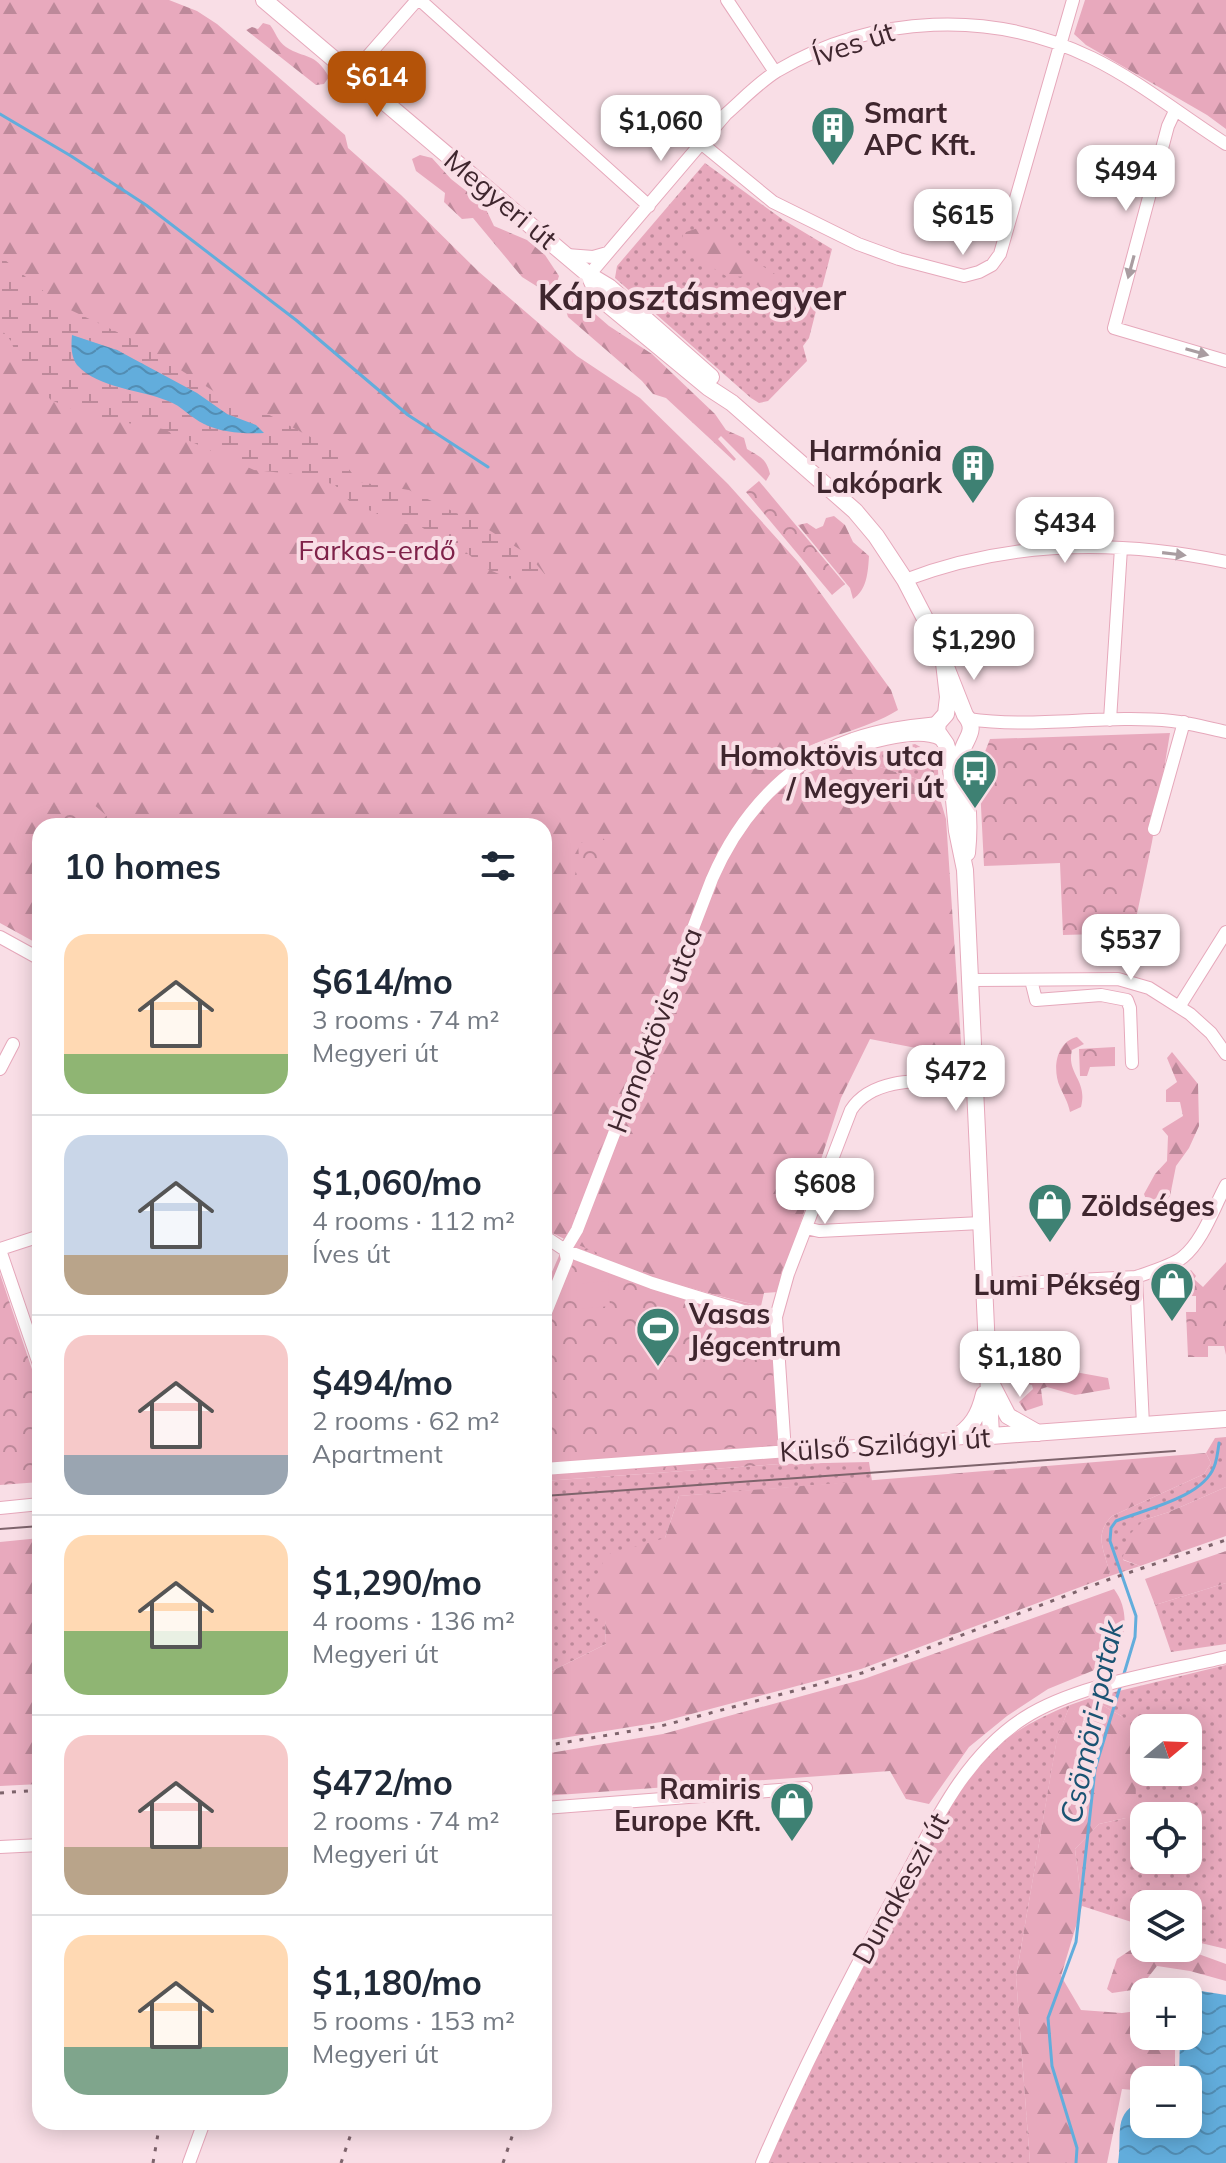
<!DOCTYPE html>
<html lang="en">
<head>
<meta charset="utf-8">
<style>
  body { margin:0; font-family:Mulish,sans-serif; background:#f6f6f7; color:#1f2937; height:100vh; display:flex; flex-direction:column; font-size:30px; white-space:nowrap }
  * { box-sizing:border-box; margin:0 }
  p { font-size:26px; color:#747a83 }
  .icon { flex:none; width:44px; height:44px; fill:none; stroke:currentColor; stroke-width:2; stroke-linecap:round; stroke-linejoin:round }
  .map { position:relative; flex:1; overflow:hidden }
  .side { position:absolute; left:32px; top:818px; width:520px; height:1312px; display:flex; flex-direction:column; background:#fff; border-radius:24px; box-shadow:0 4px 20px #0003 }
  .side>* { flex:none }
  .needle { width:52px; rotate:71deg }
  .tools { position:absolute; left:1130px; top:1714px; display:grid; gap:16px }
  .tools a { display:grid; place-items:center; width:72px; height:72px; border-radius:16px; background:#fff; box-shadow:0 4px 20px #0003; font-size:40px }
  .price { position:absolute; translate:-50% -68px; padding:0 18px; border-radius:16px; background:#fff; color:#222; font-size:26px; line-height:52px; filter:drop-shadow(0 2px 4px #0008) }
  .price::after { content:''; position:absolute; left:50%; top:48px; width:24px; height:18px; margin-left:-12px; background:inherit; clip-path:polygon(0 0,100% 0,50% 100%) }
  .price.selected { background:#b45309; color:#fff }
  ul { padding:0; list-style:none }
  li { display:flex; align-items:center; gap:24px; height:200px; padding:0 32px }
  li+li { border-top:2px solid #e0e1e3 }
  li span { display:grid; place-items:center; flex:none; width:224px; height:160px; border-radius:24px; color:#555 }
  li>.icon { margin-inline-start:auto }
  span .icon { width:96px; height:96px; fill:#fffc; stroke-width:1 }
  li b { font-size:34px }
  h2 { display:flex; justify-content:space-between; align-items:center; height:96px; padding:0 32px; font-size:34px }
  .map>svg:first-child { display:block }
  .grass { fill:url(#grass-dots); fill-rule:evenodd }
  .forest { fill:url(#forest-firs) }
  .wetland { fill:url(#wetland-marsh); fill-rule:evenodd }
  .park { fill:url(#park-crowns) }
  .garden { fill:#e8a9bd }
  .water { fill:url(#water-waves) }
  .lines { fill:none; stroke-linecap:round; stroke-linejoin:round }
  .stream { stroke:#62addc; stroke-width:3 }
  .minor-casing { stroke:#e6a8bb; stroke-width:14 }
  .major-casing { stroke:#e6a8bb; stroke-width:18 }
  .minor { stroke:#fff; stroke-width:12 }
  .major { stroke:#fff; stroke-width:16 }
  .tram { stroke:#7e646c; stroke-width:2 }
  .rail { stroke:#7e646c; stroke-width:3; stroke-dasharray:4 8; stroke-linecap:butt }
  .oneway { fill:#a99da1 }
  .labels { text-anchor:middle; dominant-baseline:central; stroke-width:8; stroke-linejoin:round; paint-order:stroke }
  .street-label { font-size:28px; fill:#3f262e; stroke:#f9dee6 }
  .poi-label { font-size:28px; font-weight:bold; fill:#3f262e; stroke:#f9dee6; text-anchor:end }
  .park-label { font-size:28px; fill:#7f224a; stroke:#f9dee6 }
  .water-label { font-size:30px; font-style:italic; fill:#1a5373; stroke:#f9dee6 }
  .district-label { font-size:36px; font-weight:bold; fill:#3f262e; stroke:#f9dee6 }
</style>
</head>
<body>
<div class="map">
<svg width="1226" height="2163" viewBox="0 0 1226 2163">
  <defs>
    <pattern id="grass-dots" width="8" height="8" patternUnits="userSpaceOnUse" patternTransform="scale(2)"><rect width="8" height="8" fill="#e8a9bd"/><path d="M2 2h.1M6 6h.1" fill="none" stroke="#bd899a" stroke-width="1.8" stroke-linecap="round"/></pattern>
    <pattern id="forest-firs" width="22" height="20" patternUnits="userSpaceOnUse" patternTransform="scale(2)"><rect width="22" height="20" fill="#e8a9bd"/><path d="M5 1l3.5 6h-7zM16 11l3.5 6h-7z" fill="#bd899a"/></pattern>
    <pattern id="wetland-marsh" width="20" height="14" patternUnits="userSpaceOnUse" patternTransform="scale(2)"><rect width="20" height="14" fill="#e8a9bd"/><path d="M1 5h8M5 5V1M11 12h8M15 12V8" fill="none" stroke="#bd899a"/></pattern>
    <pattern id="park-crowns" width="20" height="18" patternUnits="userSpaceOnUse" patternTransform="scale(2)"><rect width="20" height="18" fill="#e8a9bd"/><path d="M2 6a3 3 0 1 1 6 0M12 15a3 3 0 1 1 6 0" fill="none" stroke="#bd899a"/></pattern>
    <pattern id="water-waves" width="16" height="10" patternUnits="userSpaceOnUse" patternTransform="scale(2)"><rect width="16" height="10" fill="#62addc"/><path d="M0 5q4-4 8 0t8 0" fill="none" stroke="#528db3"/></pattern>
  </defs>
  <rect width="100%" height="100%" fill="#f9dee6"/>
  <path class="grass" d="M 705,163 L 782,219 L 832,249 L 809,338 L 803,346 L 807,361 L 768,401 L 759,403 L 751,398 L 615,278 L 617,266 Z
    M 915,744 L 937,756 L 940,800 L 936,785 L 852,758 Z
    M 1226,1437 L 1226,1487 L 1169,1512 L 1144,1520 L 1123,1560 L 1140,1566 L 1110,1576 C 1106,1552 1092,1536 1112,1516 L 1204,1474 L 1211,1463 L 1206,1453 L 1215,1438 Z
    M 869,1462 L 872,1481 L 679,1496 L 665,1538 L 605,1620 L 606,1644 L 544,1675 L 544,1481 L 780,1464 Z
    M 1226,1583 L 1226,1644 L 1171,1652 L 1155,1605 Z
    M 1226,1665 L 1226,1949 L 1188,1940 L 1188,1904 L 1144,1904 L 1144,1926 L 1082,1906 L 1075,1849 L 1099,1824 L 1126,1818 L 1123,1717 L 1090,1698 ZM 1144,1728 L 1188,1728 L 1188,1772 L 1144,1772 ZM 1144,1816 L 1188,1816 L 1188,1860 L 1144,1860 Z
    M 1070,1705 L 1057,1739 L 1016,1977 L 1030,2163 L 768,2163 C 806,2073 852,1987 898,1901 C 925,1852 950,1798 988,1756 C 1010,1732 1040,1717 1070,1705 Z"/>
  <path class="forest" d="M 0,0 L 169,0 L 197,11 L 217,24 L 345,135 L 348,148 L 401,195 L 479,272 L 577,356 L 640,398 L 728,484 L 798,562 L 891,690 L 898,710 C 864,731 824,735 790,756 L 805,774 L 849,757 L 936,785 L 946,819 L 962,1057 L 870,1039 L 841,1098 L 778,1292 L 764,1293 L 761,1306 C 687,1290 612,1264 544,1229 L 544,826 L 40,826 L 40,945 L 0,923 Z
    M 1085,0 L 1226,0 L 1226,129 L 1207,115 L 1086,45 L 1074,34 Z
    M 263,23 L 270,25 C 275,31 278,42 286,47 C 306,60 314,51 329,77 L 324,84 L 316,85 L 246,30 L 252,27 L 258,29 Z
    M 420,155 L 432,158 L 451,179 L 484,205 L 494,226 L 527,240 L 545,255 L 559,276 L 555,288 L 538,287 L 522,277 L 473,218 L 462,219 L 444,202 L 445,193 L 416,171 L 412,159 Z
    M 698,228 L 709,233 L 728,234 L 745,255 L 778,276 L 776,287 L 764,291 L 748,277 L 726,276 L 687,252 L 682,243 L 683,233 Z
    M 572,291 L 581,295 L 594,313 L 609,326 L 652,354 L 715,414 L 726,430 L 744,438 L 747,449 C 760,457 766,458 770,474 L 766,481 L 721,436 L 718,439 L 736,459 L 734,461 L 666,398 L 653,394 L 642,381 L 568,317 L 563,300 L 565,296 Z
    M 834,516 L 845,525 L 853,542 L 869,556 C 868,572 867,590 853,599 L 850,588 L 798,525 L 807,523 L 816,529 L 823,526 L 826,518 Z
    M 1077,1037 L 1084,1044 L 1072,1050 C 1066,1074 1088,1080 1081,1107 L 1070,1112 C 1068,1102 1064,1096 1060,1087 C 1052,1069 1056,1042 1077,1037 Z
    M 1172,1052 L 1198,1084 L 1199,1126 L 1189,1148 L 1176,1166 L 1170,1196 L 1160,1207 L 1150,1210 L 1144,1194 L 1155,1174 L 1167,1161 L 1168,1136 L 1162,1129 L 1183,1116 L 1180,1102 L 1166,1102 L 1166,1090 L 1177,1082 L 1167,1058 Z
    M 1005,1361 L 1014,1361 L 1108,1378 L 1110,1389 L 1075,1395 L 1047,1387 L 1041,1389 L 1043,1405 L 1025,1411 L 1019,1402 L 1033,1389 L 1032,1385 C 1015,1381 1003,1382 1005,1361 Z
    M 1206,1453 L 1211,1463 L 1204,1474 L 1112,1516 C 1092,1536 1106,1552 1110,1576 L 861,1669 L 661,1722 L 544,1741 L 544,1675 L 606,1644 L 605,1620 L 587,1600 L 606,1555 L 665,1538 L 679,1496 Z
    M 1226,1487 L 1226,1536 L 1140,1566 L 1122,1559 L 1131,1533 L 1144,1520 L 1169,1512 Z
    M 40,1538 L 40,1784 L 0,1786 L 0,1542 Z
    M 1226,1551 L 1226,1583 L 1155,1605 L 1145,1579 Z
    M 1114,1589 C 1131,1612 1125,1638 1114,1662 L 1048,1689 L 1007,1716 L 969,1747 L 929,1804 L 906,1799 L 890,1771 L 544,1796 L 544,1754 L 663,1734 L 864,1679 Z
    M 1090,1698 L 1123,1717 L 1135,1739 L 1136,1806 L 1126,1818 L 1099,1824 L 1075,1849 L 1082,1906 L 1061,1976 L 1081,2010 L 1122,2013 L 1144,2010 L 1144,2036 L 1175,2036 L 1175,2080 L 1144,2080 L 1144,2091 L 1122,2089 L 1107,2163 L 1030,2163 L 1016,1977 L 1057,1738 L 1070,1705 Z
    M 1144,1941 L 1144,1948 L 1182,1948 L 1226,1964 L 1226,1981 L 1190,1971 L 1157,1966 L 1139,1989 L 1112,1993 L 1107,1989 L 1117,1959 Z"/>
  <path class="wetland" d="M 0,256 L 62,306 L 134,340 L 218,394 L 260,410 L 333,449 L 359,482 L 409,490 L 481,525 L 529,555 L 547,577 L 532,588 L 485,568 L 455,543 L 436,537 L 417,524 L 401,524 L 350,502 L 335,485 L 303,475 L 254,470 L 163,429 L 92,417 L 51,400 L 20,365 L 11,341 L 0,328 ZM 72,336 L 117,350 L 197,393 L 227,414 L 256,425 L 240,434 L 202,424 L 186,410 L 167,400 L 101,381 Z"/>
  <path class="park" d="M 759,481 L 845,584 L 832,595 L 746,492 Z
    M 1170,733 L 1152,842 L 1133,933 L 1063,935 L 1060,863 L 984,866 L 979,767 L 990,739 Z
    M 93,804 L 107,816 L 106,826 L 59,826 L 71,807 Z
    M 601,836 L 610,846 C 607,856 600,865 593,873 L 575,875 L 579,858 L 578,844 Z
    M 1115,1047 L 1115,1066 L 1090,1067 L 1087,1076 L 1080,1076 L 1079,1049 Z
    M 566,1240 L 650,1274 L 711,1295 L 761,1306 L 765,1323 L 772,1326 L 780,1464 L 544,1481 L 544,1290 Z
    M 1226,1262 L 1226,1355 L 1224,1346 L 1208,1346 L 1208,1357 L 1188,1357 L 1186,1312 L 1196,1312 L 1196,1296 L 1187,1296 L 1187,1293 L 1168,1294 L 1171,1279 L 1191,1270 L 1196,1276 L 1194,1279 L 1203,1287 Z
    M 0,1274 L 40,1393 L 40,1482 L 0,1485 Z"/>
  <path class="garden" d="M 608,1281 L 610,1306 L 578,1309 L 576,1284 Z"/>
  <path class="water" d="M 72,335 L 117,350 L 197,393 L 227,414 L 256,425 L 264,433 C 244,434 223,433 204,424 C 191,418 182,406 168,401 C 140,389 99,389 77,365 C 71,357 71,345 72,335 Z
    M 1201,1991 L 1226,1995 L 1226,2163 L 1118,2163 C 1123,2135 1111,2111 1144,2101 L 1144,2124 L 1188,2124 L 1188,2080 L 1179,2080 L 1180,2036 L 1188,2036 L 1188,1996 Z"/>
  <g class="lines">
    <path class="stream" d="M 0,114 L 71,156 L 146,205 L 296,320 L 408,415 L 488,467
      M 1123,1677 L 1135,1637 L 1136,1616 L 1110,1541 L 1111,1528 L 1116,1521 C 1145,1509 1202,1498 1214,1467 C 1217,1460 1218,1451 1219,1443
      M 1076,2163 L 1077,2148 L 1052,2066 L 1048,2018 L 1076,1942 L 1095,1769 L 1121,1684"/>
    <g class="minor-casing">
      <path id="minor" d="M 420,0 L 649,206
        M 727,0 L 775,72
        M 353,73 L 417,0
        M 1175,111 L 1168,126 L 1114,328 L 1226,361
        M 701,143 L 773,202 L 858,244 L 899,259 L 964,276 L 979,272 L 992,265 L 1000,254 L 1073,0
        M 567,255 L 593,257 L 607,253
        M 589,275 L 726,114 C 742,100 758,83 777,71 C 874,14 992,9 1092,58 C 1139,81 1182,116 1226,144
        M 905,580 C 1010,540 1117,539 1226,562
        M 968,719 C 1037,729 1104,714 1172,721 C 1190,723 1208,728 1226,732
        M 1110,720 L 1121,548
        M 843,751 C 867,743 917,727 940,739
        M 1154,829 L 1184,722
        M 0,937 L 40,959
        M 971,980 L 1118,979 L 1149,988 L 1190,1014 L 1211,1033 L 1226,1054
        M 1031,980 L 1036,1000 L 1101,995 L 1127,1000 L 1130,1008 L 1132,1063
        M 1179,1007 L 1226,932
        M 0,1069 L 13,1044
        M 806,1228 L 819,1231 L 981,1223
        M 544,1236 L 565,1250 L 652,1283 L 763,1317 L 776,1317
        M 0,1249 L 40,1236
        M 0,1250 L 40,1367
        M 1136,1277 L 1143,1425
        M 985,1285 L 1136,1277 C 1150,1272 1172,1266 1183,1257 C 1203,1241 1214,1207 1226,1185
        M 544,1317 L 567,1260 L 565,1250 L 577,1230 L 712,879 C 739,816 787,761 853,739 C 880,729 910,726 938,723
        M 785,1452 L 776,1317 L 788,1274 L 851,1110 C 875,1073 934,1082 974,1080
        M 544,1469 L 991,1436
        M 0,1508 L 40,1504
        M 544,1808 L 806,1788
        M 0,1847 L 40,1845
        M 189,2163 L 204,2122
        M 762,2163 C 801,2072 846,1984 894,1897 C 930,1833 960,1759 1024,1718 C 1077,1684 1164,1672 1226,1657"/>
    </g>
    <g class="major-casing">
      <path id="major" d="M 264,0 L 589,275 L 609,287 L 711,377
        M 589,275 L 599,297 L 709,388 L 732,403 L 855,511 L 876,536 L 905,580 L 933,634 L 965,715 C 979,732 963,739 961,756 C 959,771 965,786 967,801 C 969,819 969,835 967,853
        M 944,663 L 948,697 L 946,714 L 938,723 L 937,731 L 946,744 L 950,758 L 957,831 L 965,870 L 991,1436 L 1226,1419
        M 992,1385 L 1008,1416 L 1038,1433
        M 953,1439 C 972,1427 979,1415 984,1394"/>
    </g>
    <use href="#minor" class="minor"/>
    <use href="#major" class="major"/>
    <path class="tram" d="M 544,1496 L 1175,1451
      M 0,1529 L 40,1526"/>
    <path class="rail" d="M 544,1746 L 661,1726 L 862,1673 L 1110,1579 L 1226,1540
      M 0,1793 L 40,1790
      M 153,2163 L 160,2122
      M 341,2163 L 355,2122
      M 503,2163 L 517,2122"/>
  </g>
  <defs><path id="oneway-solid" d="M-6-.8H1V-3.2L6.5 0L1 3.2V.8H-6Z" transform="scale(2)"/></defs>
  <g class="oneway">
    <use href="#oneway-solid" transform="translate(1131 267) rotate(105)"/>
    <use href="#oneway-solid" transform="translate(1197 352) rotate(16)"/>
    <use href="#oneway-solid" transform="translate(1174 554) rotate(7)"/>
  </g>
  <defs>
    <g id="building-pin" transform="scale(2.3)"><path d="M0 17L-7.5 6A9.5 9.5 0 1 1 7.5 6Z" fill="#3e8173" stroke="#f9dee6"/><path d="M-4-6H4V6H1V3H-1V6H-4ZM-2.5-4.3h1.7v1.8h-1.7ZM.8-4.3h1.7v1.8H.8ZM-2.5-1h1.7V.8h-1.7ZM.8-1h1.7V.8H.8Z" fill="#fff"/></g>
    <g id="bus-pin" transform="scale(2.3)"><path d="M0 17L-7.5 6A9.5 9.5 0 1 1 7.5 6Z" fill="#3e8173" stroke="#f9dee6"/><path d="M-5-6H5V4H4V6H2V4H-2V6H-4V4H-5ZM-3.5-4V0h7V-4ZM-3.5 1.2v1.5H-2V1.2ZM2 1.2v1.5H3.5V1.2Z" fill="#fff"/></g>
    <g id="shop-pin" transform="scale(2.3)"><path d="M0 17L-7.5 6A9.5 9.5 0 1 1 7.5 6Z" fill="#3e8173" stroke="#f9dee6"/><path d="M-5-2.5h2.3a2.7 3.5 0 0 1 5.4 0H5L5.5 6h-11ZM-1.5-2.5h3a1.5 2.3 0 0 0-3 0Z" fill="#fff"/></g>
    <g id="stadium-pin" transform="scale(2.3)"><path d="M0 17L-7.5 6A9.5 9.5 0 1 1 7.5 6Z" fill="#3e8173" stroke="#f9dee6"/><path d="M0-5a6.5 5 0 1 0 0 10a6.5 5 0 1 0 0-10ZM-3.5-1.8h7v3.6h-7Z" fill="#fff"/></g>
  </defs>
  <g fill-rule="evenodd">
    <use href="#building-pin" x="833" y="128"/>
    <use href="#building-pin" x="973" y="466"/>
    <use href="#bus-pin" x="975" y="771"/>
    <use href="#shop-pin" x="1050" y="1205"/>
    <use href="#shop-pin" x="1172" y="1284"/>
    <use href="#stadium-pin" x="658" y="1329"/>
    <use href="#shop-pin" x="792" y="1804"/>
  </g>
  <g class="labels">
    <g class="street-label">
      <text transform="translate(853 43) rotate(-18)">Íves út</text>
      <text transform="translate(501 199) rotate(40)">Megyeri út</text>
      <text transform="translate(654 1030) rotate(-69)">Homoktövis utca</text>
      <text transform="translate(885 1444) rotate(-4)">Külső Szilágyi út</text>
      <text transform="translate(900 1888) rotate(-61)">Dunakeszi út</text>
    </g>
    <g class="poi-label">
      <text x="864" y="112" text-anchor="start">Smart<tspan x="864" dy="32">APC Kft.</tspan></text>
      <text x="942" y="450">Harmónia<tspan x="942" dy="32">Lakópark</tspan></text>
      <text x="944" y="755">Homoktövis utca<tspan x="944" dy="32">/ Megyeri út</tspan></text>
      <text x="1081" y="1205" text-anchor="start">Zöldséges</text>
      <text x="1141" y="1284">Lumi Pékség</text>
      <text x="689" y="1313" text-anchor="start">Vasas<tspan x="689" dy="32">Jégcentrum</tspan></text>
      <text x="761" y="1788">Ramiris<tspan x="761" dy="32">Europe Kft.</tspan></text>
    </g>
    <g class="park-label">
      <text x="377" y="549">Farkas-erdő</text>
    </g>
    <g class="water-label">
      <text transform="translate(1091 1722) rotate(-78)">Csömöri-patak</text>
    </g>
    <g class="district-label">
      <text x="692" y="296">Káposztásmegyer</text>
    </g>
  </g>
</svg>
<div class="tools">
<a><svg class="needle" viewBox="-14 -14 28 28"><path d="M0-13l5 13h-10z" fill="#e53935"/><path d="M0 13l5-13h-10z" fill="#747a83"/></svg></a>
<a><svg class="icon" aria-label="locate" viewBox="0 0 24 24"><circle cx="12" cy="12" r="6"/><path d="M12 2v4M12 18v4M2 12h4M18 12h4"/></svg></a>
<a><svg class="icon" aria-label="layers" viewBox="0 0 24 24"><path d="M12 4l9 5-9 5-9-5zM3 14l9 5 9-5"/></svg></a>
<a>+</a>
<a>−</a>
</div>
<b class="price selected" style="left:377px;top:119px">$614</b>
<b class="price" style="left:661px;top:163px">$1,060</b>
<b class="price" style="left:1126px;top:213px">$494</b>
<b class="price" style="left:963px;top:257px">$615</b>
<b class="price" style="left:1065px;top:565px">$434</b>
<b class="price" style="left:974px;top:682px">$1,290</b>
<b class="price" style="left:1131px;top:982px">$537</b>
<b class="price" style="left:956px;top:1113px">$472</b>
<b class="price" style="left:825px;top:1226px">$608</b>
<b class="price" style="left:1020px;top:1399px">$1,180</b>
<section class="side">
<h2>10 homes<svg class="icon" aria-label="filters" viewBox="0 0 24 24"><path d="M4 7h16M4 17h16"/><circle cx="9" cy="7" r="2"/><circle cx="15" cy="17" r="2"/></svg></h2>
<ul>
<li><span style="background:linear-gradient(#ffd9b3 75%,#8fb573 0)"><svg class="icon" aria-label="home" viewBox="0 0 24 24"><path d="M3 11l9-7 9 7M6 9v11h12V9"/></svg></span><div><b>$614/mo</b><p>3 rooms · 74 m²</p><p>Megyeri út</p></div></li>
<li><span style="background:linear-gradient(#c9d6e8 75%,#b9a48a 0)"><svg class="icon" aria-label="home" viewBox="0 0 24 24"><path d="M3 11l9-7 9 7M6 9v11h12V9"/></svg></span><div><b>$1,060/mo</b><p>4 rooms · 112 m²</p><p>Íves út</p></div></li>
<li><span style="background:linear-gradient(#f6c9c9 75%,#9aa5b1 0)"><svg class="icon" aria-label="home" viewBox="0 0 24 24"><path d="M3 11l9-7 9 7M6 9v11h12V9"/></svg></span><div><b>$494/mo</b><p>2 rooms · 62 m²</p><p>Apartment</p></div></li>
<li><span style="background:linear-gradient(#ffd9b3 60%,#8fb573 0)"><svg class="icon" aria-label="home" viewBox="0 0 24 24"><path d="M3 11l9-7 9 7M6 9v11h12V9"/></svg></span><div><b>$1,290/mo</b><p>4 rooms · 136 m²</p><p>Megyeri út</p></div></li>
<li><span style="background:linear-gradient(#f6c9c9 70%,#b9a48a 0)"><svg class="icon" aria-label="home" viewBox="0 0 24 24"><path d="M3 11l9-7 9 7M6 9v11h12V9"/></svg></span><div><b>$472/mo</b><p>2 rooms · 74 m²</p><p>Megyeri út</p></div></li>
<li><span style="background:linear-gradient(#ffd9b3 70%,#7fa58c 0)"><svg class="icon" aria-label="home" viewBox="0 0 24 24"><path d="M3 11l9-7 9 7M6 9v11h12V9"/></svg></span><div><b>$1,180/mo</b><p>5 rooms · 153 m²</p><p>Megyeri út</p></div></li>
</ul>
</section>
</div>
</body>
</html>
